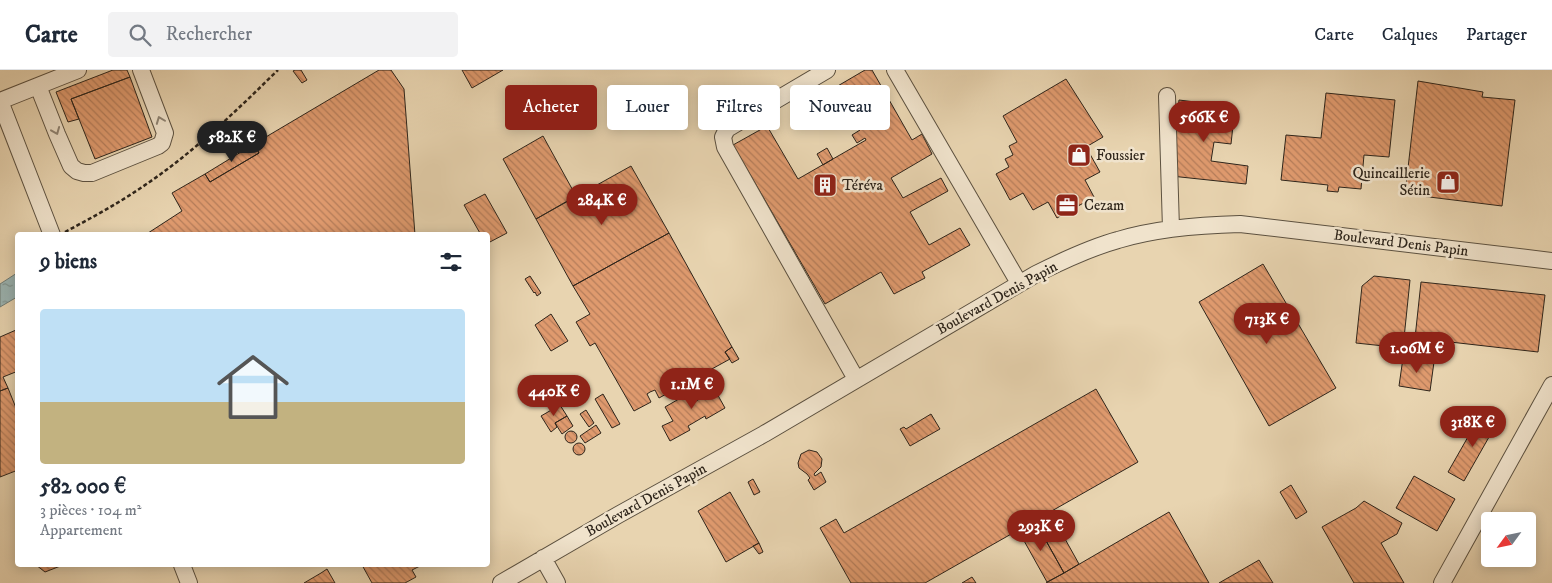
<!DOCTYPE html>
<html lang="fr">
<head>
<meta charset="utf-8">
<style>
  body { margin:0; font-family:"IM FELL DW Pica",serif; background:#f2f2f3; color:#1f2937; height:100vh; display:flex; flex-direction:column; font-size:19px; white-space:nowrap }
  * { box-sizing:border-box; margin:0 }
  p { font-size:16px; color:#747a83 }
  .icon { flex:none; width:28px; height:28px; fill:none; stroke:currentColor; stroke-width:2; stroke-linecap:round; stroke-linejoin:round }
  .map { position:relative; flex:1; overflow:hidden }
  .drawer { position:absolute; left:15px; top:162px; width:475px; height:335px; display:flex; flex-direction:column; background:#fff; border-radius:5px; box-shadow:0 2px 12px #0003 }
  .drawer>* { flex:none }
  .top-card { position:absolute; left:505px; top:15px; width:475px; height:45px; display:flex; gap:10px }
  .needle { width:32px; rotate:237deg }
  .fabs { position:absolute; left:1481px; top:442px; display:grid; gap:10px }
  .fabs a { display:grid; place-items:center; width:55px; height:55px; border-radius:5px; background:#fff; box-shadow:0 2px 12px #0003; font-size:25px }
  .price { position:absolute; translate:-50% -42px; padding:0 11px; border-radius:18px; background:#8f2418; color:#fff; font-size:16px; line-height:32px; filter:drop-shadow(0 1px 2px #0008) }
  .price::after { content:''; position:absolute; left:50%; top:30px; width:15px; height:11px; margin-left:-8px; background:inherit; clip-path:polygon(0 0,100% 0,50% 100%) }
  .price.active { background:#222; color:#fff }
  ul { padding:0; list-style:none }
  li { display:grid; align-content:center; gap:10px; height:265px; padding:0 25px }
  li+li { border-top:1px solid #e0e1e3 }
  li span { display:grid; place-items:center; height:155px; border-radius:5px; color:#555 }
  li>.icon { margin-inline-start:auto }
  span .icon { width:90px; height:90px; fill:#fffc; stroke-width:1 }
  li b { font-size:21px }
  h2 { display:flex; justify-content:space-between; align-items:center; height:60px; padding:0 25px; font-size:21px }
  .pill { padding:0 18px; border-radius:5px; background:#fff; box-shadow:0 2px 12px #0003; font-size:18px; line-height:45px }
  .pill.active { background:#8f2418; color:#fff }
  header { display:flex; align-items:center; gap:30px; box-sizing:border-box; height:70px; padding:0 25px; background:#fff; border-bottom:1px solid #e0e1e3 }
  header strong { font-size:24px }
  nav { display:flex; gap:28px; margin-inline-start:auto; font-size:18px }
  .search { width:350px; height:45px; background:#f2f2f3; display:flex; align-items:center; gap:12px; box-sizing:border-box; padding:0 18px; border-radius:5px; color:#747a83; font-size:19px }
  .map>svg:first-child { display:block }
  .water { fill:url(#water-ripples); stroke:#6f7c77 }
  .building { fill:url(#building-back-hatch); stroke:#2e251b }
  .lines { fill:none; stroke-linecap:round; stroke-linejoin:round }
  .minor-casing { stroke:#5c5140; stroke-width:18 }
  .path { stroke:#2e251b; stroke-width:2.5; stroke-dasharray:4 2.5; stroke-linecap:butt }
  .minor { stroke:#f0e3cc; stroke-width:16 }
  .oneway { stroke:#8f8474 }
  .labels { text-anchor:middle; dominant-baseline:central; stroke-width:5; stroke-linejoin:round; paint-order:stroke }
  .poi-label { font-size:15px; fill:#2e251b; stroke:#f0e3cc; text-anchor:start }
  .street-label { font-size:15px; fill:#2e251b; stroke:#f0e3cc }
</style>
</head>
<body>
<header>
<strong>Carte</strong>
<div class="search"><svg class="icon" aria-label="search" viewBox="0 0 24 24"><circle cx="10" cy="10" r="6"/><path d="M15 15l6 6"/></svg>Rechercher</div>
<nav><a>Carte</a><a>Calques</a><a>Partager</a></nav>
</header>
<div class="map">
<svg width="1552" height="513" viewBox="0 0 1552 513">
  <defs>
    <pattern id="water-ripples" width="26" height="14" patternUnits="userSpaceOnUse" patternTransform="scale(1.25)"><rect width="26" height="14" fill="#9bb6b5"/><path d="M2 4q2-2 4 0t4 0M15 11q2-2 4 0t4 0" fill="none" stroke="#7f9492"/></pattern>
    <pattern id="building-back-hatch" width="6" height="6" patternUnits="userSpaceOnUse" patternTransform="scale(1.25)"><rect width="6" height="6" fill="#df9a6e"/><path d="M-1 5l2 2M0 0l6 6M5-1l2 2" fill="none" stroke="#b57d5a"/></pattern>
  </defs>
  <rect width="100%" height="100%" fill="#e8d4b0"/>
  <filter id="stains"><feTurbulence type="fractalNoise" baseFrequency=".004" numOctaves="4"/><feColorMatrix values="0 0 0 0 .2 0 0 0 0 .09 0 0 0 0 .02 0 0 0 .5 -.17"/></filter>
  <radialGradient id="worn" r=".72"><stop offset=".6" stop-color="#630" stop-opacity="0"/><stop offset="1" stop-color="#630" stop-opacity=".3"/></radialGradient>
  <path class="water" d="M 17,203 L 17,227 L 0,237 L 0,214 Z"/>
  <path class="building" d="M 113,0 L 127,0 L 130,7 L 71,29 L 79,49 L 68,52 L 56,22 Z
    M 295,0 L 301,0 L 307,10 L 302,13 L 293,1 Z
    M 379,0 L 391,0 L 404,19 L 415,165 L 145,165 L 182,141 L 172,123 L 205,104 L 210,112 L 259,83 L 254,74 Z
    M 462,0 L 503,0 L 472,18 Z
    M 865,0 L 872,0 L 912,70 L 922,64 L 932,84 L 891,108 L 903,128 L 941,108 L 948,121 L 910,142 L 929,175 L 960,158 L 970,175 L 922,202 L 925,208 L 894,224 L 881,202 L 825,234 L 733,75 L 767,56 L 798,109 L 866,70 L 865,68 L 857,73 L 852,65 L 860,60 L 836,17 Z
    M 130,7 L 152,67 L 95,89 L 71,29 Z
    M 1066,9 L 1103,67 L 1086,77 L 1100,102 L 1085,110 L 1094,127 L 1057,148 L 1048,132 L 1033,140 L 1023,123 L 1010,130 L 996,104 L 1009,97 L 1005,89 L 1013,85 L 1009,76 L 1017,72 L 1003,46 Z
    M 1418,11 L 1483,22 L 1482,27 L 1515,30 L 1502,136 L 1405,124 Z
    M 1326,23 L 1395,30 L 1389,87 L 1364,85 L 1361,119 L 1339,117 L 1338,122 L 1327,121 L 1328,115 L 1281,110 L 1286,65 L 1321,68 Z
    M 1179,30 L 1235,37 L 1231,74 L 1214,72 L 1211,91 L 1248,96 L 1246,114 L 1171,106 Z
    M 543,66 L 576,126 L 536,149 L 503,89 Z
    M 254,74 L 259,83 L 210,112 L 205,104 Z
    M 827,78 L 833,89 L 823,95 L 817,84 Z
    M 631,96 L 669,163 L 573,216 L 536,149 Z
    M 485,124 L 507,163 L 488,173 L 488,165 L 481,165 L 464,135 Z
    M 669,163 L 732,277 L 725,282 L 730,289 L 659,328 L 655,320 L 650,322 L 647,324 L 651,332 L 634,341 L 595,273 L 590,276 L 576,252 L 590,244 L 573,216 Z
    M 1263,194 L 1336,318 L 1269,356 L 1199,232 Z
    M 530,206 L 541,223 L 537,226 L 535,222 L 534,223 L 525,209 Z
    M 1374,206 L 1410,210 L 1403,278 L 1356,273 L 1362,216 Z
    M 1421,212 L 1545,225 L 1538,282 L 1415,268 Z
    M 551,244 L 568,271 L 551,281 L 535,255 Z
    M 16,260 L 18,265 L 18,301 L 3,307 L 8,318 L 0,321 L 0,267 Z
    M 732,277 L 739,289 L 732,293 L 725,282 Z
    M 1403,288 L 1434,292 L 1430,321 L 1399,316 Z
    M 710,311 L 725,338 L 706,349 L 705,346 L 688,356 L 690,360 L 670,371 L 662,356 L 673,351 L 665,337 L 691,322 L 696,331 L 698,330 L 692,321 Z
    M 8,318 L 18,343 L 18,400 L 0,407 L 0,321 Z
    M 1096,319 L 1138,392 L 925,513 L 851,513 L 820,458 L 836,449 L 844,463 Z
    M 603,324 L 620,354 L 612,358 L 595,329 Z
    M 560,335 L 567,346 L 555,353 L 557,357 L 551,362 L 541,346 Z
    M 586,340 L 594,353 L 589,357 L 580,344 Z
    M 1473,342 L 1480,345 L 1472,359 L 1465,355 Z
    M 931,344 L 940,359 L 910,376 L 900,359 L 904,357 L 906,359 Z
    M 1481,344 L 1497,353 L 1464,411 L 1448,402 Z
    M 567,346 L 573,356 L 562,364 L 555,353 Z
    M 596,355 L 601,363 L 585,373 L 580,366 Z
    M565 367a6 6 0 1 1 12 0a6 6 0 1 1-12 0Z
    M573 379a6 6 0 1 1 12 0a6 6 0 1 1-12 0Z
    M 809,380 L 817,382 L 822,389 L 821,397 L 814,404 L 815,406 L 821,402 L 826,412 L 814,420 L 808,410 L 810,408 L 807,404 L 799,398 L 798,393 L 801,384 Z
    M 1414,406 L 1455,429 L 1437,461 L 1396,438 Z
    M 753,409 L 760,422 L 754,425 L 748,412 Z
    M 1291,415 L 1307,442 L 1296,449 L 1280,422 Z
    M 730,422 L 759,473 L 726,492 L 698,441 Z
    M 1364,431 L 1402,453 L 1397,464 L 1381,473 L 1404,513 L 1354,513 L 1322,457 L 1356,438 Z
    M 1050,442 L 1079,494 L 1064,503 L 1035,451 Z
    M 1169,442 L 1209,513 L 1046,513 L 1064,503 Z
    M 1035,451 L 1064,503 L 1047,512 L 1018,460 Z
    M 759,473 L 763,482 L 759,484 L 753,476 Z
    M 1259,490 L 1273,513 L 1219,513 Z
    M 36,495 L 63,495 L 45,502 Z
    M 362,495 L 422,495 L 412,500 L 416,507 L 405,513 L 372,513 Z
    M 327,499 L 335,513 L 304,513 L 321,503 Z
    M 972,507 L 976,513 L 962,513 Z"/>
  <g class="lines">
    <g class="minor-casing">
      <path id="minor" d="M 827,0 L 727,59 L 723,67 L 725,77 L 856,309
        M 895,0 L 1019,213
        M 38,16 L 57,64 L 71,96 L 77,101 L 84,103 L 92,103 L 158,76 L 162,73 L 165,63 L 141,0
        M 1167,26 L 1171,159
        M 0,31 L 52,165
        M 0,31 L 78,0
        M 543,488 L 557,513
        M 182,495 L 189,513
        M 501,513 L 618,445 L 764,364 L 1036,204 C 1062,191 1089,178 1118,170 C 1157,158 1199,155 1240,154 L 1552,191
        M 1442,513 L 1552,315"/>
    </g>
    <path class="path" d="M 65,162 C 93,147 121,132 148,113 C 195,81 237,40 278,0"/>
    <use href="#minor" class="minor"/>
  </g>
  <defs><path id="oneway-chevron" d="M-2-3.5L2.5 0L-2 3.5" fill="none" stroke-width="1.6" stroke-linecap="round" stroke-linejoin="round" transform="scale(1.25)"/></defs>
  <g class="oneway">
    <use href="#oneway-chevron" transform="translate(160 50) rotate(-111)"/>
    <use href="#oneway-chevron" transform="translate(56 61) rotate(68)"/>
  </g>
  <defs>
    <g id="shop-square" transform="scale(1.25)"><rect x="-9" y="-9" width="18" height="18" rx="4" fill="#8f2418" stroke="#f0e3cc"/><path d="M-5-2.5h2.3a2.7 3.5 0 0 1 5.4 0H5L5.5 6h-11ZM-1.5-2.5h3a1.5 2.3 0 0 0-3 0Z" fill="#fff"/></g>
    <g id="building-square" transform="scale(1.25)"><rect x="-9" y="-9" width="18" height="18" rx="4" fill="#8f2418" stroke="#f0e3cc"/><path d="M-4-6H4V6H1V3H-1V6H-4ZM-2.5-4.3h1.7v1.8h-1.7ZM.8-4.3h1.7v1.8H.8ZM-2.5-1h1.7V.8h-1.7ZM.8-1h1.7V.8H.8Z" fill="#fff"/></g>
    <g id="office-square" transform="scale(1.25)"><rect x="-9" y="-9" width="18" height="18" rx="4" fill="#8f2418" stroke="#f0e3cc"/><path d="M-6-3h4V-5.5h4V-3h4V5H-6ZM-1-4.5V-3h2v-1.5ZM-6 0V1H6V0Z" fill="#fff"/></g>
  </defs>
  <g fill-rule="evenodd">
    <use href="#shop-square" x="1079" y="85"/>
    <use href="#shop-square" x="1448" y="112"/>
    <use href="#building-square" x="825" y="115"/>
    <use href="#office-square" x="1067" y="135"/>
  </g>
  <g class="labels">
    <g class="poi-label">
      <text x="1096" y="85">Foussier</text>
      <text x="1430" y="103" text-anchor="end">Quincaillerie<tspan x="1430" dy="17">Sétin</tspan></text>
      <text x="842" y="115">Téréva</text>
      <text x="1084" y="135">Cezam</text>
    </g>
    <g class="street-label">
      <text transform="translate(1401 173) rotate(7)">Boulevard Denis Papin</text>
      <text transform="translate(997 228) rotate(-29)">Boulevard Denis Papin</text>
      <text transform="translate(646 430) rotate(-29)">Boulevard Denis Papin</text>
    </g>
  </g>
  <rect width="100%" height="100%" filter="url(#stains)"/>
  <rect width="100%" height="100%" fill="url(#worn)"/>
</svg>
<div class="fabs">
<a><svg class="needle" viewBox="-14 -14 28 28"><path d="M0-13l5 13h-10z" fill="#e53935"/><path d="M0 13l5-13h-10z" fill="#747a83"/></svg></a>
</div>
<b class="price" style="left:1204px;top:73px">566K €</b>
<b class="price active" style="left:232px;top:93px">582K €</b>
<b class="price" style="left:602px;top:156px">284K €</b>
<b class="price" style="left:1267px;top:275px">713K €</b>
<b class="price" style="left:1417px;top:304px">1.06M €</b>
<b class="price" style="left:692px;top:340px">1.1M €</b>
<b class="price" style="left:554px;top:347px">440K €</b>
<b class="price" style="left:1473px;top:378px">318K €</b>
<b class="price" style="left:1041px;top:482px">293K €</b>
<div class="top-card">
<a class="pill active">Acheter</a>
<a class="pill">Louer</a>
<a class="pill">Filtres</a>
<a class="pill">Nouveau</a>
</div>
<section class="drawer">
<h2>9 biens<svg class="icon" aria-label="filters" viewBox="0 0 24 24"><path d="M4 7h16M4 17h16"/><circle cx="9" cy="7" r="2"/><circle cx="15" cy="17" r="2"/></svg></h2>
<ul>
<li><span style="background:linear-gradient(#bfe0f5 60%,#c2b280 0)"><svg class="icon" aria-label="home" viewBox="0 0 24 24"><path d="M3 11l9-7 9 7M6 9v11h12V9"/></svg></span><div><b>582 000 €</b><p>3 pièces · 104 m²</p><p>Appartement</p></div></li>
</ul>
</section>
</div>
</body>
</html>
